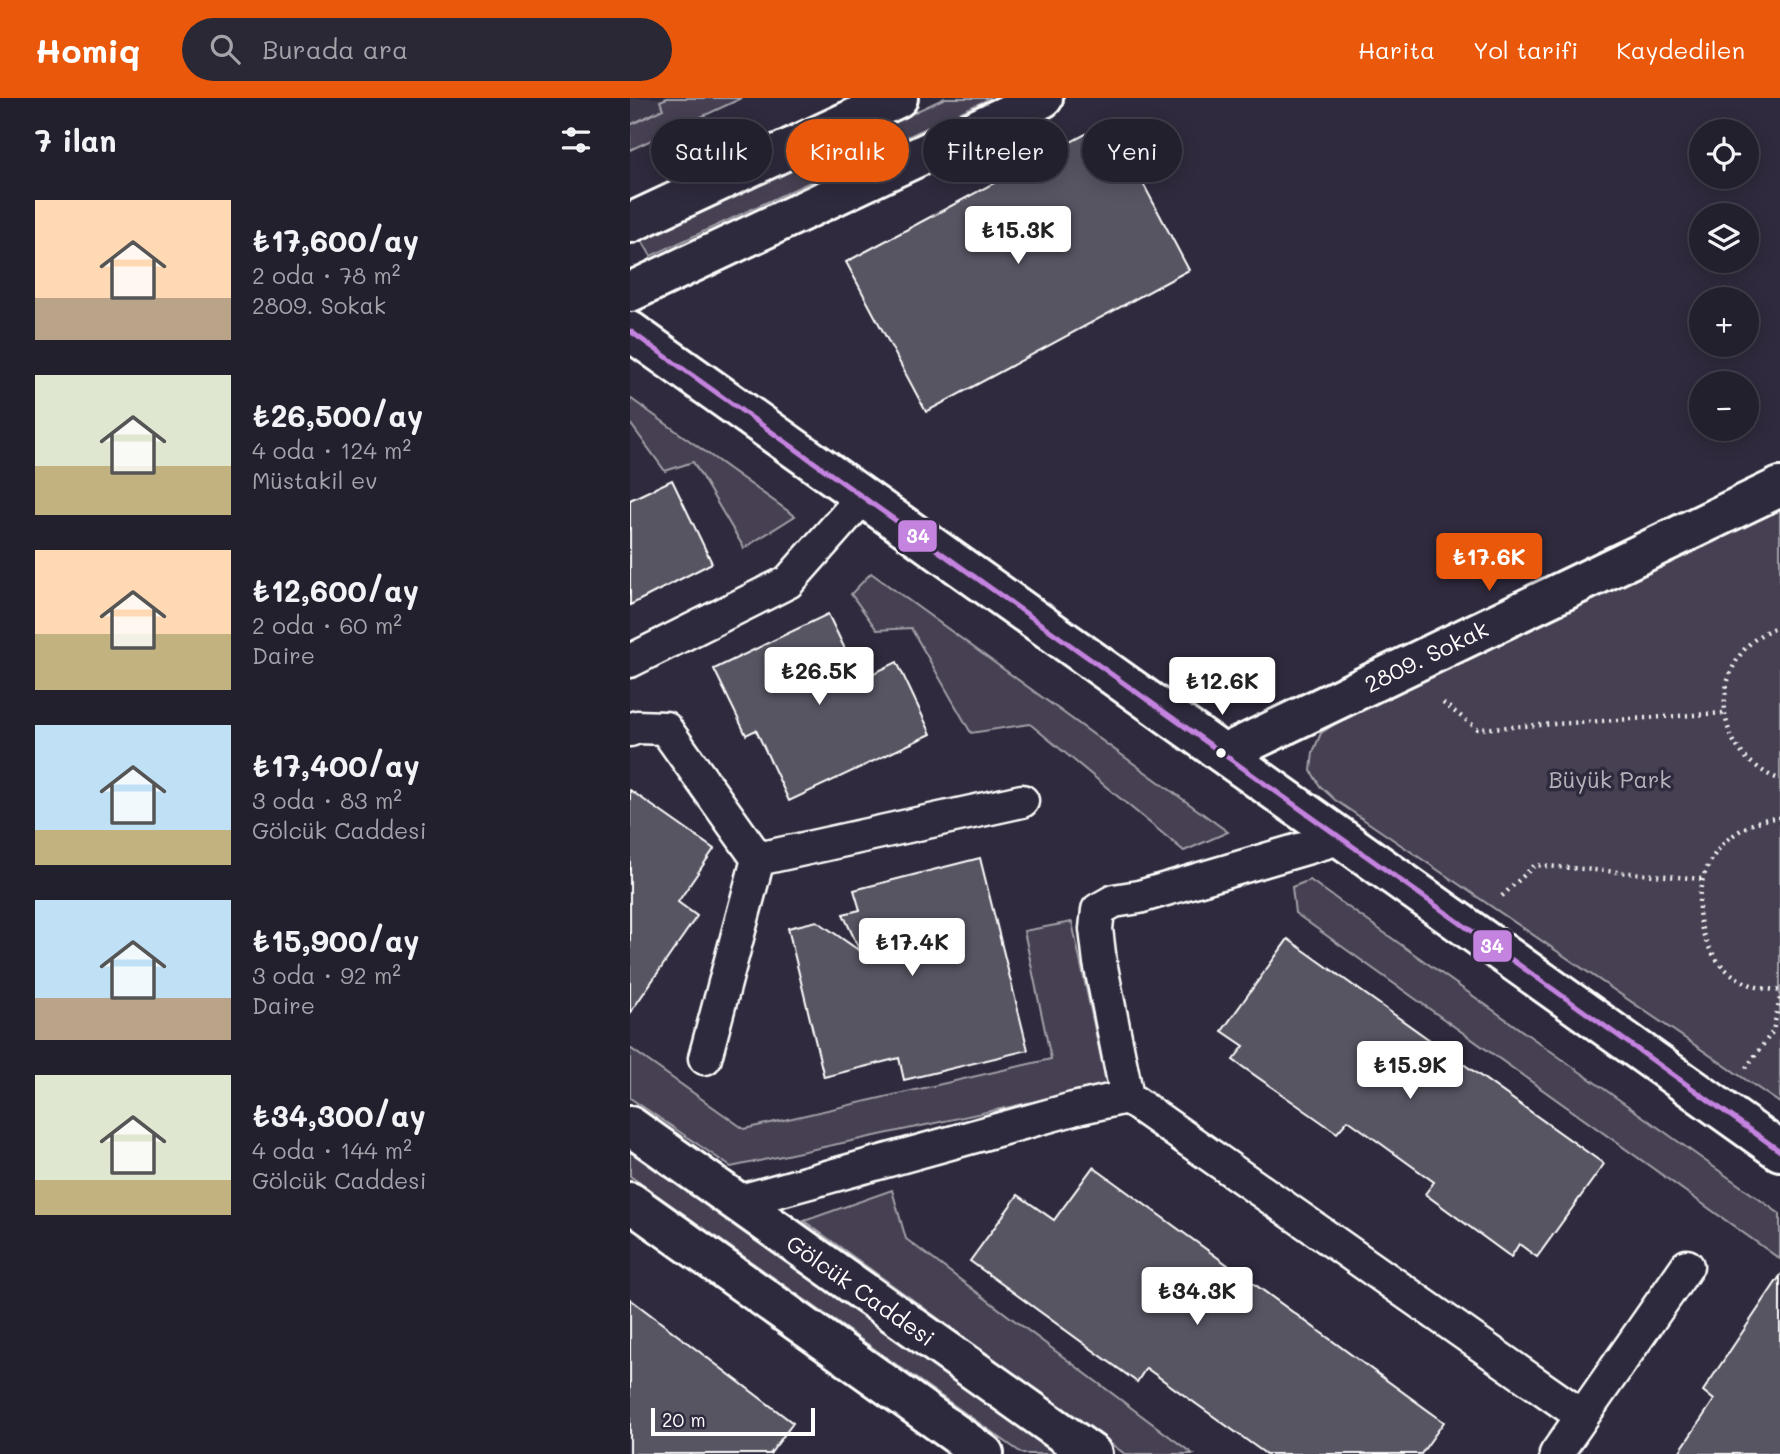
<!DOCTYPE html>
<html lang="tr">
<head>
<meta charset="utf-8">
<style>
  body { margin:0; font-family:Mali,sans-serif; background:#2b2836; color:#f1f3f6; height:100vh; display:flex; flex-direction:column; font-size:26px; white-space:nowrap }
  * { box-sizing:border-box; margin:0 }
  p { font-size:23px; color:#a3a3aa }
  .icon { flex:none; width:38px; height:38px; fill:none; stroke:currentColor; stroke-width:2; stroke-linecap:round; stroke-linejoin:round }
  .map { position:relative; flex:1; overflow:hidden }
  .details { display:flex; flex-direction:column; background:#23202e; width:630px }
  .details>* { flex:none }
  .banner { position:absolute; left:21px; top:21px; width:665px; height:63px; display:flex; gap:14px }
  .fabs { position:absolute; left:1059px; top:21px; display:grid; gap:14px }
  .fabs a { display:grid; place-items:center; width:70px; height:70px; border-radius:50%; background:#23202e; box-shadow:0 4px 18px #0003,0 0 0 2px #403e4a; font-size:35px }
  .scale { position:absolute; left:21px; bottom:18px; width:164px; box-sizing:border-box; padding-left:7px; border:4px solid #fff; border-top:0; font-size:19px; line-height:24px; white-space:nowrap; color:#fff; -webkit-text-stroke:5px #2f2a3d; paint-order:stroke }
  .price { position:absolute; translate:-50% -60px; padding:0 16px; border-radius:7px; background:#fff; color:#222; font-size:23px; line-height:46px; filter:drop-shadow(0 2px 4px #0008) }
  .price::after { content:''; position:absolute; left:50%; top:42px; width:21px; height:16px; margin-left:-10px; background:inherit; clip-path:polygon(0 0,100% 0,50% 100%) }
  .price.active { background:#ea580c; color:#fff }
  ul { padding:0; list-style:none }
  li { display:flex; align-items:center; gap:21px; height:175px; padding:0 35px }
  li span { display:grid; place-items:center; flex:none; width:196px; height:140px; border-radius:0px; color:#555 }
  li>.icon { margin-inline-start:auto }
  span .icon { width:84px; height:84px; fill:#fffc; stroke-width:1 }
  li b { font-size:30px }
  h2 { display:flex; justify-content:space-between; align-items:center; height:84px; padding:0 35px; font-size:30px }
  .chip { padding:0 24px; border-radius:32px; background:#23202e; box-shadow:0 4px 18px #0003,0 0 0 2px #403e4a; font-size:24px; line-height:63px }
  .chip.active { background:#ea580c; color:#fff }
  header { display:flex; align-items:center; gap:42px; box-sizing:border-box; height:98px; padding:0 35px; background:#ea580c; color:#fff }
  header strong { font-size:33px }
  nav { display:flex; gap:38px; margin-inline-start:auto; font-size:24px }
  .search { width:490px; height:63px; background:#2b2836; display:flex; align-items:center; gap:18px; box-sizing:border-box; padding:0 24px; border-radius:38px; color:#a3a3aa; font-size:26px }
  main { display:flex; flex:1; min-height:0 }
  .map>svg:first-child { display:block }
  .built { fill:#3c3749 }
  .green { fill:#464152; stroke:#a2a0a8; stroke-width:2 }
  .building { fill:#595564; stroke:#fff; stroke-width:2 }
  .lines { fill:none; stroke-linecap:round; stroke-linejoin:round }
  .lane-casing { stroke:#fff; stroke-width:37 }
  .street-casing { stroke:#fff; stroke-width:44 }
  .secondary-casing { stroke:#fff; stroke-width:44 }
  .primary-casing { stroke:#fff; stroke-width:44 }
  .path { stroke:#fff; stroke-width:4.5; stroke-dasharray:2 5; stroke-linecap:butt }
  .lane { stroke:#2f2a3d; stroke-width:32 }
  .street { stroke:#2f2a3d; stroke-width:38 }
  .secondary { stroke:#2f2a3d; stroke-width:38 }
  .primary { stroke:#2f2a3d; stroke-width:38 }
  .bus-1-casing { stroke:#2f2a3d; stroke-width:10 }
  .bus-1 { stroke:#c483df; stroke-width:5 }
  .bus-dot { fill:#fff; stroke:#2f2a3d; stroke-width:2.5 }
  .labels { text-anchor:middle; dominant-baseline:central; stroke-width:7; stroke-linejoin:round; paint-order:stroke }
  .street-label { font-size:23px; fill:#fff; stroke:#2f2a3d }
  .park-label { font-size:23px; fill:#b5b3ba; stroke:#2f2a3d }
  .line-badge { stroke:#2f2a3d; stroke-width:2.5 }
  .badge-label { font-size:19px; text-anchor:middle; font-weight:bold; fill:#fff }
</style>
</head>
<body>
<header>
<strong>Homiq</strong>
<div class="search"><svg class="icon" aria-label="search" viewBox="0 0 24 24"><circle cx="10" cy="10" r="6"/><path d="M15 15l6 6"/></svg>Burada ara</div>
<nav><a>Harita</a><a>Yol tarifi</a><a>Kaydedilen</a></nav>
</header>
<main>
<section class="details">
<h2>7 ilan<svg class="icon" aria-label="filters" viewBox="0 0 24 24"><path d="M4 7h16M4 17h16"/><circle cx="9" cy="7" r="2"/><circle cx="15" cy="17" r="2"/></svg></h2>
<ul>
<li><span style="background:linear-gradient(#ffd9b3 70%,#b9a48a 0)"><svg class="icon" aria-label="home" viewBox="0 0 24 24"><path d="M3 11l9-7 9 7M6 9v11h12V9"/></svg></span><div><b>₺17,600/ay</b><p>2 oda · 78 m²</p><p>2809. Sokak</p></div></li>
<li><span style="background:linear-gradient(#dfe7d0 65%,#c2b280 0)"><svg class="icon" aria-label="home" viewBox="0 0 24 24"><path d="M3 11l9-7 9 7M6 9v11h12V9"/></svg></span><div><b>₺26,500/ay</b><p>4 oda · 124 m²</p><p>Müstakil ev</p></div></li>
<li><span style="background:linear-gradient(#ffd9b3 60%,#c2b280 0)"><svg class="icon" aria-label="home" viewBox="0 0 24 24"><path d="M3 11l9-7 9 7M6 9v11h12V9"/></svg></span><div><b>₺12,600/ay</b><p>2 oda · 60 m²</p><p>Daire</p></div></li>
<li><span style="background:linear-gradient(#bfe0f5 75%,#c2b280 0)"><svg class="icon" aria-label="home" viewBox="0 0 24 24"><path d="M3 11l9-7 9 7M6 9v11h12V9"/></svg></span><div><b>₺17,400/ay</b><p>3 oda · 83 m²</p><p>Gölcük Caddesi</p></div></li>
<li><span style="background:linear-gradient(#bfe0f5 70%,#b9a48a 0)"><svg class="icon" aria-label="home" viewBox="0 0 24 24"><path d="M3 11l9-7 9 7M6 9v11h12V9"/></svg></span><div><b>₺15,900/ay</b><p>3 oda · 92 m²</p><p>Daire</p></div></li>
<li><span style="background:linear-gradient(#dfe7d0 75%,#c2b280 0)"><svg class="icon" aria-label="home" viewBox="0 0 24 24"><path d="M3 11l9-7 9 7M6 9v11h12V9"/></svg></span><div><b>₺34,300/ay</b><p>4 oda · 144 m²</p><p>Gölcük Caddesi</p></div></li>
</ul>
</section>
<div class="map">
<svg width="1150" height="1356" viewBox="0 0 1150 1356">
  <rect width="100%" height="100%" fill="#2f2a3d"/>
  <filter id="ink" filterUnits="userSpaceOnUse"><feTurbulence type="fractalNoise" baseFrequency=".0143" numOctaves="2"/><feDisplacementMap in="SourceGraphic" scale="14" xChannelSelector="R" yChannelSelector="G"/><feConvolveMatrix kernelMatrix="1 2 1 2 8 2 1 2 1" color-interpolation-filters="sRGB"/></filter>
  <g filter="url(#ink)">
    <path class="built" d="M 0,0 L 112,0 L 0,52 Z"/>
    <path class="green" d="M 37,0 L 112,0 L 0,52 L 0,27 L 33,11 L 30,3 Z
      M 315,0 L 361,0 L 21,158 L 11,141 Z
      M 0,300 L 165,418 L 114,450 L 63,364 L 35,373 L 0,325 Z
      M 1150,406 L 1150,1005 L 705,702 L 690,688 L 681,673 L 683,654 L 691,635 L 714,620 Z
      M 241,475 L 598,734 L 554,753 L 400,626 L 341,635 L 281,530 L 247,532 L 221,496 Z
      M 680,782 L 1150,1116 L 1150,1161 L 665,815 L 662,789 Z
      M 442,824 L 477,988 L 101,1069 L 0,1000 L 0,950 L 114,1031 L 421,961 L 394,833 Z
      M 0,1053 L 428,1356 L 393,1356 L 0,1078 Z
      M 262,1092 L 276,1141 L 563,1356 L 495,1356 L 174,1123 Z"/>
    <path class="building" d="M 480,23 L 559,172 L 296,314 L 216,164 Z
      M 42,382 L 82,465 L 0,507 L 0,402 Z
      M 198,516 L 230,582 L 267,564 L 301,636 L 159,703 L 126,632 L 116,637 L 84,571 Z
      M 0,692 L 84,751 L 48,804 L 67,818 L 0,915 Z
      M 350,760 L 398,952 L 274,982 L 269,960 L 194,979 L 158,830 L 187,823 L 230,853 L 213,816 L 230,812 L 224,792 Z
      M 658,841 L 974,1066 L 907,1159 L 889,1146 L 881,1159 L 795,1096 L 804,1084 L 718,1022 L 707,1035 L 603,962 L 614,948 L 592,933 Z
      M 463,1069 L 814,1324 L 791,1356 L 636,1356 L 516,1270 L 507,1284 L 340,1163 L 388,1097 L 424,1122 Z
      M 1150,1178 L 1150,1356 L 1048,1356 L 1084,1302 L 1073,1293 Z
      M 0,1201 L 163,1325 L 140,1356 L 0,1356 Z"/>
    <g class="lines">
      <g class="lane-casing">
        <path id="lane" d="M 0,563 L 158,484 L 233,399
          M 0,632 L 7,629 L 35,630 L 128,761 L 75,960
          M 128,761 L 392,703
          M 497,999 L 952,1318
          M 107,1104 L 443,1011 L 497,999 L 470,864 L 466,831 L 468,812 L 484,803 L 509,799 L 710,740
          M 926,1356 L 1057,1168"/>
      </g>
      <g class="street-casing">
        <path id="street" d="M 0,233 L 1150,1053
          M 594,656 L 1150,389"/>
      </g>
      <g class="secondary-casing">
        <path id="secondary" d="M 0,125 L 268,0
          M 0,194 L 413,0"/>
      </g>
      <g class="primary-casing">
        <path id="primary" d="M 0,1028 L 462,1356
          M 0,1104 L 354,1356"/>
      </g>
      <path class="path" d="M 1150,528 C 1090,546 1074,632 1126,668 C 1134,674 1141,679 1150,681
        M 813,605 L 848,631 L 1094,615
        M 1150,720 C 1135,719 1118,727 1105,736 C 1051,774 1058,865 1124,888 C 1132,891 1142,891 1150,893
        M 872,798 L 905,767 L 1072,781
        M 1116,970 L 1143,933 L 1150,900"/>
      <use href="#lane" class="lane"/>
      <use href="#street" class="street"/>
      <use href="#secondary" class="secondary"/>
      <use href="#primary" class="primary"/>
      <g class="bus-1-casing">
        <path id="bus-1" d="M 0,233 L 1150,1053"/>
      </g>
      <use href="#bus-1" class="bus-1"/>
    </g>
  </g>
  <circle class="bus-dot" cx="591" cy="655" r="6"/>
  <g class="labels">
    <g class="street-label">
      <text transform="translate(796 558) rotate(-26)">2809. Sokak</text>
      <text transform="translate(231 1192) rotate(35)">Gölcük Caddesi</text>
    </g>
    <g class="park-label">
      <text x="980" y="681">Büyük Park</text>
    </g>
  </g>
  <g class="line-badge">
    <rect x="267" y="421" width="41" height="34" rx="7" fill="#c483df"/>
    <rect x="842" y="831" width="41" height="34" rx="7" fill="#c483df"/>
  </g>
  <g class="badge-label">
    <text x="288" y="445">34</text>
    <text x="862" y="855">34</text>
  </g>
</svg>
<div class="fabs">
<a><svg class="icon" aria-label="locate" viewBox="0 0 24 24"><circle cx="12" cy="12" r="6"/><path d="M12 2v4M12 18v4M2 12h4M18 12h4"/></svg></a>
<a><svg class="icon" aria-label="layers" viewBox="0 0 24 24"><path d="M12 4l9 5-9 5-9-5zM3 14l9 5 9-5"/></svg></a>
<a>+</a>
<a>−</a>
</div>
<div class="scale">20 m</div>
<b class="price" style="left:388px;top:168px">₺15.3K</b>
<b class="price active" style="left:859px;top:495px">₺17.6K</b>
<b class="price" style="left:189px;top:609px">₺26.5K</b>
<b class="price" style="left:592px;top:619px">₺12.6K</b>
<b class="price" style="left:282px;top:880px">₺17.4K</b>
<b class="price" style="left:780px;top:1003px">₺15.9K</b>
<b class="price" style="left:567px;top:1229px">₺34.3K</b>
<div class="banner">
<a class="chip">Satılık</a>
<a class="chip active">Kiralık</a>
<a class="chip">Filtreler</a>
<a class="chip">Yeni</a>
</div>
</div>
</main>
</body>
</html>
